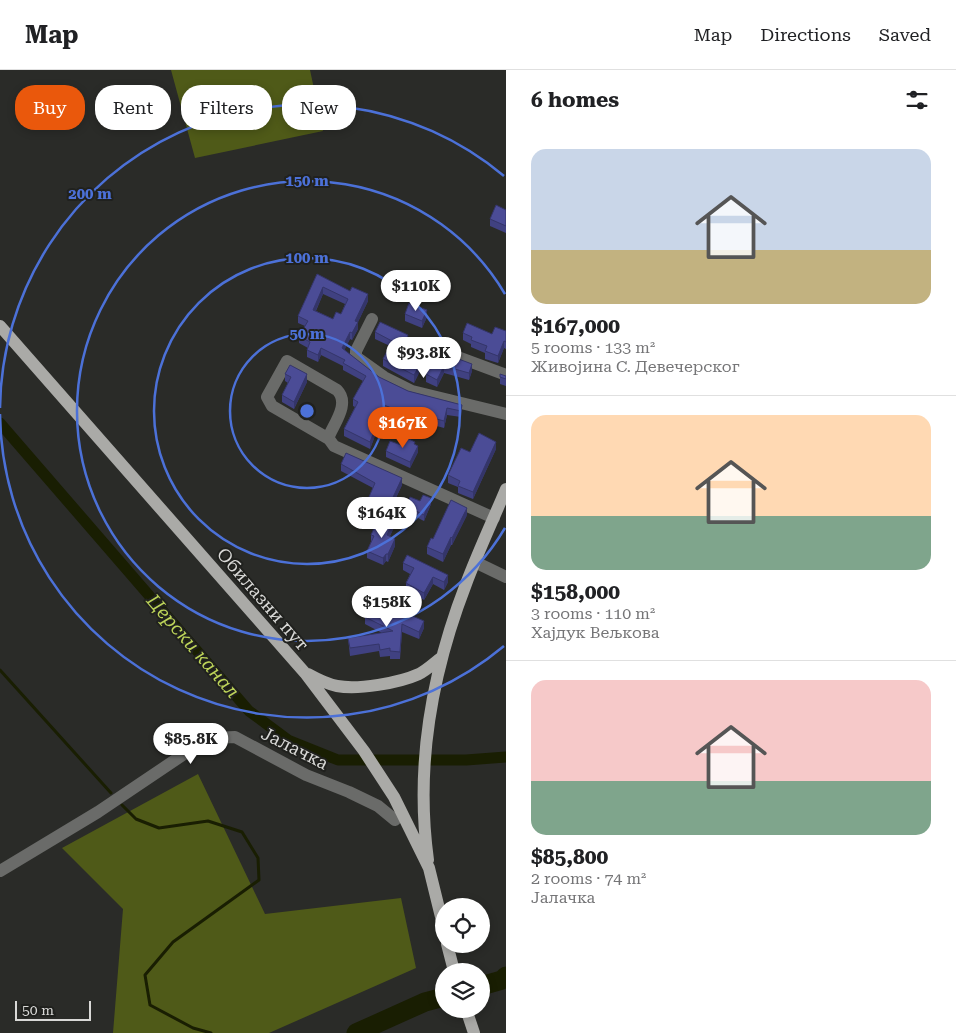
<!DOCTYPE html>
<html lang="en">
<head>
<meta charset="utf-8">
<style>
  body { margin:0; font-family:"Roboto Serif",serif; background:#f6f6f6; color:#202124; height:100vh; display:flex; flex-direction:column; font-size:19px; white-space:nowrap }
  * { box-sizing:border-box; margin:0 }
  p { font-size:16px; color:#757577 }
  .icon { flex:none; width:28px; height:28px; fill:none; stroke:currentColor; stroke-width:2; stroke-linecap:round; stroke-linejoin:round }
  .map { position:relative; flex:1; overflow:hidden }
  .sheet { display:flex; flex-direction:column; background:#fff; width:450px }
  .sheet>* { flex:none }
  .banner { position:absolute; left:15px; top:15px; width:415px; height:45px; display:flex; gap:10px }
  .controls { position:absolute; left:435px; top:828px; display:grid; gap:10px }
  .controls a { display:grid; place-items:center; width:55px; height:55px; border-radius:50%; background:#fff; box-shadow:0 2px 8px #0003; font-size:25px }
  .scale { position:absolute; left:15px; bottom:12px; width:76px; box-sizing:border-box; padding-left:5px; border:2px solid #d9d9d7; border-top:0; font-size:14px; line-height:18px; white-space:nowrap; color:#d9d9d7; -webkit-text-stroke:4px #20211e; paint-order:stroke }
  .price { position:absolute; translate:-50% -42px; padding:0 11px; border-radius:18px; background:#fff; color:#222; font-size:16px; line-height:32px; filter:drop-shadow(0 1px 2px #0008) }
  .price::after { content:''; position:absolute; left:50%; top:30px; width:15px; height:11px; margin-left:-8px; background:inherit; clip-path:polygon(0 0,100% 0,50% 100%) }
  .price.active { background:#ea580c; color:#fff }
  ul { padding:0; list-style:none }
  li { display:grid; align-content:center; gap:10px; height:265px; padding:0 25px }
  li+li { border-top:1px solid #e0e0e0 }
  li span { display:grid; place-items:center; height:155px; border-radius:15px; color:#555 }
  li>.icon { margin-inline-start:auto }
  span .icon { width:90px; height:90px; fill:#fffc; stroke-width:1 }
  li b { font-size:21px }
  h2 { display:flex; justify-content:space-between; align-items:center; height:60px; padding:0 25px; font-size:21px }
  .pill { padding:0 18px; border-radius:20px; background:#fff; box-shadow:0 2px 8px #0003; font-size:18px; line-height:45px }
  .pill.active { background:#ea580c; color:#fff }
  header { display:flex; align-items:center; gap:30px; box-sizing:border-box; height:70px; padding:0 25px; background:#fff; border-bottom:1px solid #e0e0e0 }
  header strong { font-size:24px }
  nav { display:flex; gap:28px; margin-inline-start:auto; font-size:18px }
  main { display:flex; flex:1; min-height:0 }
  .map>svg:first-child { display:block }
  .green { fill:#4f5a18 }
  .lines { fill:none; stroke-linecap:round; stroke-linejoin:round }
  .stream { stroke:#191e02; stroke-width:3 }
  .canal { stroke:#191e02; stroke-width:11 }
  .river { stroke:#191e02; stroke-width:19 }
  .minor { stroke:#6a6b69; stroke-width:12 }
  .major { stroke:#aaaaa7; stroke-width:12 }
  .wall { fill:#404181; fill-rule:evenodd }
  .shaded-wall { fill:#343569 }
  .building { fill:#4b4c96; stroke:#343569; fill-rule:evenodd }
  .ring { fill:none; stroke:#4c71d8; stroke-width:2.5 }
  .labels { text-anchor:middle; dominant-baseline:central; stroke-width:4; stroke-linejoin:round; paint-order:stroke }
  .street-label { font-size:18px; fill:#d9d9d7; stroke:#20211e }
  .water-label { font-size:19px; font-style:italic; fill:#bcd359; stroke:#20211e }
  .centre { fill:#4c71d8; stroke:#20211e; stroke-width:2.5 }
  .ring-label { font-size:15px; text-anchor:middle; font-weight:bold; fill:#4c71d8; stroke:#20211e; stroke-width:4; stroke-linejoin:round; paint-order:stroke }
</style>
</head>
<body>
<header>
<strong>Map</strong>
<nav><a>Map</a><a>Directions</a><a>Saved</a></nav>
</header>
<main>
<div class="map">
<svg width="506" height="963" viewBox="0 0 506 963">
  <rect width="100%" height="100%" fill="#2a2b28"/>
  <path class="green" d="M 171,0 L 310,0 L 323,61 L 195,88 Z
    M 198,704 L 265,844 L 401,828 L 416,898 L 269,963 L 113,963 L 123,839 L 62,778 Z"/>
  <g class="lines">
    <path class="stream" d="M 0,600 L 111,723
      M 122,735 L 136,749 L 159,758 L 208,751 L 242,762 L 258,788 L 259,810 L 173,872 L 145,905 L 150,935 L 193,958 L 211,963"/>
    <path class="canal" d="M 0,353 L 249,641 L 288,670 L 338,690 L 466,690 L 506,687"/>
    <path class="river" d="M 481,916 L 502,910 L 506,906
      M 356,963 L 425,932 L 444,927"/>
    <path class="minor" d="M 372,249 L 356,281 L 356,287 L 384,307 L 412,321 L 506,344
      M 431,277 L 506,305
      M 329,369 L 272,336 L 267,327 L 287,291 L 337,320 C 350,333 335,352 329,366 L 329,369 L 334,376 L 494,448
      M 475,492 L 506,507
      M 0,801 L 98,742 L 196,676 L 214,668 L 235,667 L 306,705 L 349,722 L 378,736 L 395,750"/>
    <path class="major" d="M 0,256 L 305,603 L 364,681 L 394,727 L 429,798 L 444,859
      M 308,604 C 317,609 327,614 337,616 C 358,620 399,613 419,604 C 427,600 434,593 441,588
      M 428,790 C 415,696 432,602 466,514 C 478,482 493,450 506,419
      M 447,874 L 454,901
      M 466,939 L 474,963"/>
  </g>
  <path class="wall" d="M 506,140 L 506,163 L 490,156 L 490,149 Z
    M 317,204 L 368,231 L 358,252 L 358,259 L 352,270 L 350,269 L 344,280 L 379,307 L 408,321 L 462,335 L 461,347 L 447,345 L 444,358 L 433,355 L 433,351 L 420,346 L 414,363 L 404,359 L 405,350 L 384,342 L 370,379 L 344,366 L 344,359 L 355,337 L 353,336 L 353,329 L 363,311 L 343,300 L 343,296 L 321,285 L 318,292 L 307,287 L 307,280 L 308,278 L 299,273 L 299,266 L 305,256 L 298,253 L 298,246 ZM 323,224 L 345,234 L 341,244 L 333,249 L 316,241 Z
    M 405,244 L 427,247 L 422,258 L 405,251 Z
    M 506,261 L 506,279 L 504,278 L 498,293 L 485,289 L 485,283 L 471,277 L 471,274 L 463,270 L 463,263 L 492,264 Z
    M 375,262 L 408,273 L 402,286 L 419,303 L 414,313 L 383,296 L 383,289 L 390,276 L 375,269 Z
    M 437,281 L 472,301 L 469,310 L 444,303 L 437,317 L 426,312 L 426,304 Z
    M 285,304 L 307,312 L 294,339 L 282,332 L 282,325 L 288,313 L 285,311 Z
    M 506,306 L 506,316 L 500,314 L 500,307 Z
    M 415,374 L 418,382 L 410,398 L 386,387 L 386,381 L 401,375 Z
    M 496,379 L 473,429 L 458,423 L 458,417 L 448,413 L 448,405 L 470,382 Z
    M 341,394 L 402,415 L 387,447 L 379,442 L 379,439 L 369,434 L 369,427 L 373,418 L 341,401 Z
    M 420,431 L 431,434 L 424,451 L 414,446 L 409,456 L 402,453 L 402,448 Z
    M 467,445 L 452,475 L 451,475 L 443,492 L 427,484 L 427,477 L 433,469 Z
    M 396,453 L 390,466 L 395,476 L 388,492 L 386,491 L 383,495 L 367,488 L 367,481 L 371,472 L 371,465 Z
    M 403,493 L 448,512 L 444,520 L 433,514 L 424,530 L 406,520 L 406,513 L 410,504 L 403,500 Z
    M 365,547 L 424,558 L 419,569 L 402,562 L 400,589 L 390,589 L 390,586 L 380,587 L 379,581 L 350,586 L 348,568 L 382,563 L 365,554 Z"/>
  <path class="shaded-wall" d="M 323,217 L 323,224 L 313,247 L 313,240 Z
    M 368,224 L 368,231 L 358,252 L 358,259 L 352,270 L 352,263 L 355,251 Z
    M 427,240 L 427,247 L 422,258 L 422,251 Z
    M 350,262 L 350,269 L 342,285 L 342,278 Z
    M 408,265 L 408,273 L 400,292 L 400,285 Z
    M 504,271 L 504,278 L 498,293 L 498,286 Z
    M 321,278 L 321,285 L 318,292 L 318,285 Z
    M 472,294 L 472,301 L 469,310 L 469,303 Z
    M 419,296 L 419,303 L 414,313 L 414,305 Z
    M 444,296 L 444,303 L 437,317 L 437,310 Z
    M 307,304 L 307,312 L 294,339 L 294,332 Z
    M 384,335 L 384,342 L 370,379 L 370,372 Z
    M 447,338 L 447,345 L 444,358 L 444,351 Z
    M 420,339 L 420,346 L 414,363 L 414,356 Z
    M 496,372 L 496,379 L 473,429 L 473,422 Z
    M 418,376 L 418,382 L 410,398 L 410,392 Z
    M 402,408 L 402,415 L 387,447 L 387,440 Z
    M 431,428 L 431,434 L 424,451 L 424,445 Z
    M 467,438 L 467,445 L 452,475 L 452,468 Z
    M 414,440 L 414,446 L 409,456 L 409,451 Z
    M 396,446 L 396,453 L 387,472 L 387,465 Z
    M 451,467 L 451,475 L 443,492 L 443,484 Z
    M 395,469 L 395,476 L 388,492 L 388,484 Z
    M 386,484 L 386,491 L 383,495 L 383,488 Z
    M 448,505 L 448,512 L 444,520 L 444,512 Z
    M 433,507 L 433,514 L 424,530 L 424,523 Z
    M 424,551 L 424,558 L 419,569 L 419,562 Z"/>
  <path class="building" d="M 496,135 L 506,140 L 506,156 L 490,149 Z
    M 317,204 L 350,221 L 352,217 L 368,224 L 355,251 L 358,252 L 352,263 L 350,262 L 342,278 L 379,307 L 408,321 L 462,335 L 461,341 L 447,338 L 444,351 L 433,348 L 434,345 L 420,339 L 414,356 L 404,352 L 407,344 L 384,335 L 370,372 L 344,359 L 358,332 L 353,329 L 366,306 L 343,293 L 345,290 L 321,278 L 318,285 L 307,280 L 310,272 L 299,266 L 308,251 L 298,246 ZM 323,217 L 348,229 L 341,244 L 336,242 L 333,249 L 313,240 Z
    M 409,233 L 427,240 L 422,251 L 405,244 Z
    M 380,252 L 408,265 L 400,285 L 419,296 L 414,305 L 383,289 L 392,271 L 375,262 Z
    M 467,253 L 492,264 L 495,257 L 506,261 L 506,272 L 504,271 L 498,286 L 485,281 L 487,276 L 471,270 L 472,267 L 463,263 Z
    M 437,281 L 472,294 L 469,303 L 444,296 L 437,310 L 426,304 Z
    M 290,295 L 307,304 L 294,332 L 282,325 L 291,307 L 285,304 Z
    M 500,304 L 506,306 L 506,309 L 500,307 Z
    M 479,363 L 496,372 L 473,422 L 458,416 L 460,411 L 448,405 L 461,378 L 470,382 Z
    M 405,367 L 415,372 L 414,374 L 418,376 L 410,392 L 386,381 L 390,371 L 401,375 Z
    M 346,383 L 402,408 L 387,440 L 379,435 L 380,432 L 369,427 L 375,413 L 341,394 Z
    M 423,425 L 431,428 L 424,445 L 414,440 L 409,451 L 402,448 L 410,427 L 420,431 Z
    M 451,430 L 467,438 L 452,468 L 451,467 L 443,484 L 427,477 L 431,468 L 433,469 Z
    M 389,443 L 396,446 L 387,465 L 395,469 L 388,484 L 386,484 L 383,488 L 367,481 L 374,466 L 371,465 L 374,458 L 380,460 Z
    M 407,485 L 448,505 L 444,512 L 433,507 L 424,523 L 406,513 L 414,498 L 403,493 Z
    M 373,530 L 391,539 L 392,537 L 424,551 L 419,562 L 402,554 L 400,582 L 390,581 L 390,578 L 380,580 L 379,574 L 350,578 L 348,568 L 393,561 L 365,547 Z"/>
  <g class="ring">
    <circle cx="307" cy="341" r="77"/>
    <circle cx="307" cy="341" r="153"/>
    <path d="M505 458A230 230 0 1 1 505 224"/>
    <path d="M504 576A307 307 0 0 1 0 344M0 338A307 307 0 0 1 504 106"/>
  </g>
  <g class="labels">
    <g class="street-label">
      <text transform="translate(263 529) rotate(49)">Обилазни пут</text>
      <text transform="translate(295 678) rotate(27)">Јалачка</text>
    </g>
    <g class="water-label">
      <text transform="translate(193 576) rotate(49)">Церски канал</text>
    </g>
  </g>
  <circle cx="307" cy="341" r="8" class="centre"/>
  <g class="ring-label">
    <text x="307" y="116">150 m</text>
    <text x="90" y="129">200 m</text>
    <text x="307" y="193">100 m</text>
    <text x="307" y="269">50 m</text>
  </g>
</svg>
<div class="controls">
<a><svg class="icon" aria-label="locate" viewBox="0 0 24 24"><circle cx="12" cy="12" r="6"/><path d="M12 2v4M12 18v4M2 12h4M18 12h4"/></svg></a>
<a><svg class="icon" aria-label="layers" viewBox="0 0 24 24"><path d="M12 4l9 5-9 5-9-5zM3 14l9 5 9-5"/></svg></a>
</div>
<div class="scale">50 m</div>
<b class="price" style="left:416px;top:242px">$110K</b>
<b class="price" style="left:424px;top:309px">$93.8K</b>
<b class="price active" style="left:403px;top:379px">$167K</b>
<b class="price" style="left:382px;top:469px">$164K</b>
<b class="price" style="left:387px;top:558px">$158K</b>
<b class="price" style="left:191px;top:695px">$85.8K</b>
<div class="banner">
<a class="pill active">Buy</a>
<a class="pill">Rent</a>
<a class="pill">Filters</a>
<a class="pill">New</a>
</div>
</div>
<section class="sheet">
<h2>6 homes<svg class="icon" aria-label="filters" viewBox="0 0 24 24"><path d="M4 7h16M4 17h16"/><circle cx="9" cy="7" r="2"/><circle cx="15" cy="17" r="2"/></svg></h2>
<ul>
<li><span style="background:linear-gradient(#c9d6e8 65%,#c2b280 0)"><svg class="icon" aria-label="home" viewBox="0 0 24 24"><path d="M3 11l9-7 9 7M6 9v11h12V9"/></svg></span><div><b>$167,000</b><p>5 rooms · 133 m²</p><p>Живојина С. Девечерског</p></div></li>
<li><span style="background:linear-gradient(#ffd9b3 65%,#7fa58c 0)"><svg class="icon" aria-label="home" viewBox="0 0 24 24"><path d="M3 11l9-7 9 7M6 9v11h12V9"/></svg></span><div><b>$158,000</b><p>3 rooms · 110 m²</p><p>Хајдук Вељкова</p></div></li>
<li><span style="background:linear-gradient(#f6c9c9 65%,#7fa58c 0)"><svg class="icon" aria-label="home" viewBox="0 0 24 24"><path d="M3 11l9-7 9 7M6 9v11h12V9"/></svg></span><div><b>$85,800</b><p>2 rooms · 74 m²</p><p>Јалачка</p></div></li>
</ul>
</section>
</main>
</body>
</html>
